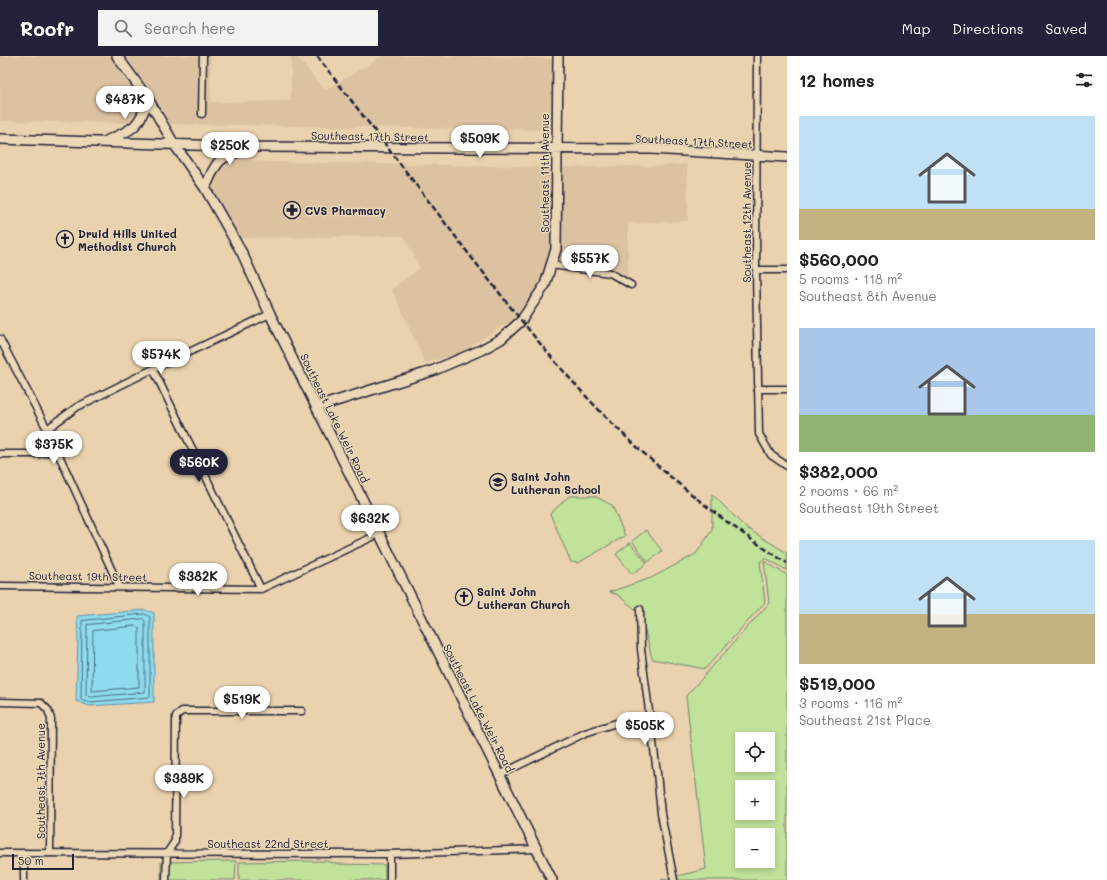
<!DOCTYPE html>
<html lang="en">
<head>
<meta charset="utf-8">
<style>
  body { margin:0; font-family:Mali,sans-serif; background:#f2f2f2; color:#222; height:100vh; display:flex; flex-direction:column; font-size:15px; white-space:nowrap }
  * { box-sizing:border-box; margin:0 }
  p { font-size:13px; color:#767676 }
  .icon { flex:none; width:22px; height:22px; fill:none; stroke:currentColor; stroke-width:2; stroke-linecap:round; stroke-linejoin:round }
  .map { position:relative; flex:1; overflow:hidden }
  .panel { display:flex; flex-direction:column; background:#fff; width:320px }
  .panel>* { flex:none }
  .buttons { position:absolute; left:735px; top:676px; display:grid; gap:8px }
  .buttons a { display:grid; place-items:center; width:40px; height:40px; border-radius:0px; background:#fff; box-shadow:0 2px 6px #0003; font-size:20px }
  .scale { position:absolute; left:12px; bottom:10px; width:62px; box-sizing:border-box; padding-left:4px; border:2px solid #22223b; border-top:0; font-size:11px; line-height:14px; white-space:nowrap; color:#22223b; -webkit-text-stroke:3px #ecd7b6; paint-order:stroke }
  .price { position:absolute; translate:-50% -34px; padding:0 9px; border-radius:14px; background:#fff; color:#222; font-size:13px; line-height:26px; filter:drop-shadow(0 1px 2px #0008) }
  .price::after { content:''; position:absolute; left:50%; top:24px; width:12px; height:9px; margin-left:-6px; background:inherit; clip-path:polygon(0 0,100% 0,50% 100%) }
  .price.active { background:#22223b; color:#fff }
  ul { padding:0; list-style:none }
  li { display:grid; align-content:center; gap:8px; height:212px; padding:0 12px }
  li span { display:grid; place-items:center; height:124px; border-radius:0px; color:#555 }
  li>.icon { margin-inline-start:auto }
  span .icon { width:72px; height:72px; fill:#fffc; stroke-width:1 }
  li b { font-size:17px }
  h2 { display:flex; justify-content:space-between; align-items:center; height:48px; padding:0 12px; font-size:17px }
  header { display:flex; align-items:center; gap:24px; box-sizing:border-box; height:56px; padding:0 20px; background:#22223b; color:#fff }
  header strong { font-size:19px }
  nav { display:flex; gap:22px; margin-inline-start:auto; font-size:14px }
  .search { width:280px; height:36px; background:#f2f2f2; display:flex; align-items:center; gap:10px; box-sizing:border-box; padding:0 14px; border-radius:0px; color:#767676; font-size:15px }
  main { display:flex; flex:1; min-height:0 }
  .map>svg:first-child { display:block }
  .built { fill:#dcc2a1 }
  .green { fill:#c0e29b; stroke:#71826b; fill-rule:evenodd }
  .water { fill:#8edbed; stroke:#6391a6 }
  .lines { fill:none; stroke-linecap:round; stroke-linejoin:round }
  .shore { stroke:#4d6c82; stroke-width:1 }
  .street-casing { stroke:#22223b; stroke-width:9 }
  .secondary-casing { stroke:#22223b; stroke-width:12 }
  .street { stroke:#ecd7b6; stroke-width:6 }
  .secondary { stroke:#ecd7b6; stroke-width:9 }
  .rail { stroke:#22223b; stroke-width:2.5; stroke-dasharray:6 3; stroke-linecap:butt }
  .labels { text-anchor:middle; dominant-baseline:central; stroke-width:3; stroke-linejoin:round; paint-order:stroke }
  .street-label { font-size:11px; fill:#22223b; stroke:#ecd7b6 }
  .poi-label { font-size:11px; font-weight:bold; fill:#22223b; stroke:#ecd7b6; text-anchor:start }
</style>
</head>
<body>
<header>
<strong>Roofr</strong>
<div class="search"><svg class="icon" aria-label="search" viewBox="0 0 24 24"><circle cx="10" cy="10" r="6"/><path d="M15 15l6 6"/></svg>Search here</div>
<nav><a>Map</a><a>Directions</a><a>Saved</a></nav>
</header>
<main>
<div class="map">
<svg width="787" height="824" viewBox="0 0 787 824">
  <rect width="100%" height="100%" fill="#ebd2ae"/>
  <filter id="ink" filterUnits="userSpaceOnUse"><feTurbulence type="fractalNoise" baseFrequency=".025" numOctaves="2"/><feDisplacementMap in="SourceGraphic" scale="8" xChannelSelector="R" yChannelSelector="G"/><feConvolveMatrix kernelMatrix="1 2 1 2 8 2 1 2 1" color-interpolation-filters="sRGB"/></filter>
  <g filter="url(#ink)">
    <path class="built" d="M 0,0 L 112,0 L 143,44 L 140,56 L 131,67 L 0,65 Z
      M 122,0 L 199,0 L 198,63 L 206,63 L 208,0 L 210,0 L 211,46 L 291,45 L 291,0 L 296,0 L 325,34 L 383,0 L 463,0 L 553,3 L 552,74 L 167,68 L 153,43 L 153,40 L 150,39 Z
      M 228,105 L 552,111 L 552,192 L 542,226 L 521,258 L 509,269 L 507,267 L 458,298 L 425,307 L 392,233 L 420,212 L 404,180 L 238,182 L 210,132 L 219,112 Z
      M 687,108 L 688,165 L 628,167 L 628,224 L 609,220 L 594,208 L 557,204 L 560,111 L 653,110 Z"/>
    <path class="green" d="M 712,438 L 745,471 L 787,497 L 787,514 L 765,502 L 760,506 L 765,546 L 705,613 L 652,603 L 641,558 L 618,539 L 609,536 L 651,522 L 696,498 L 712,474 Z
      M 569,440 L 594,440 L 612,449 L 625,480 L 578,507 L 571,506 L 550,458 Z
      M 646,474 L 662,495 L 648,506 L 632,485 Z
      M 630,487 L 647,507 L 632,518 L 616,498 Z
      M 764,505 L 787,519 L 787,824 L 661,824 L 706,813 L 686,640 L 769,547 ZM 742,683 L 768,683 L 768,709 L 742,709 ZM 742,731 L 768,731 L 768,757 L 742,757 ZM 742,779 L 768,779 L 768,805 L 742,805 Z
      M 236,805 L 235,824 L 161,824 L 161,806 Z
      M 326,805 L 339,808 L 385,809 L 385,824 L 239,824 L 239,806 Z"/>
    <path class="water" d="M 145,554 L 154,557 L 154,646 L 89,650 L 76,645 L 78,583 L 77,560 Z"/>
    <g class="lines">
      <path class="shore" d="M 145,558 L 150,561 L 150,641 L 90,646 L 81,643 L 82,565 Z
        M 143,563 L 145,565 L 145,636 L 91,641 L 86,639 L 87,569 Z
        M 137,570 L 139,572 L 139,631 L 92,635 L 93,575 Z"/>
      <g class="street-casing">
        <path id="street" d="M 757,0 L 756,214 L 759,378 L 771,399 L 787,410
          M 202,58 L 203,0
          M 551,209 L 610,217 L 631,229
          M 756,214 L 787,214
          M 0,283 L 47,373 L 119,530
          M 153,313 L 261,533
          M 757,333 L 787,333
          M 47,373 L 77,351 L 153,313 L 270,258
          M 0,398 L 39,398 L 57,394
          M 0,530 L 261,533 L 379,478
          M 640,553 L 641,593 L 657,717 L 661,758 L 674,824
          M 0,646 L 41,647 L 48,654 L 51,663 L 50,797
          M 499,719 L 585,677 L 616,667 L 651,668
          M 0,797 L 390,798 L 536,793
          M 24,797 L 24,824
          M 390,798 L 390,824
          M 166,824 L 167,797 L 175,785 L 176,660 L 182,655 L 302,655"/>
      </g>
      <g class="secondary-casing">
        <path id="secondary" d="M 117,0 L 148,43 L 174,88 L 205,132 L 242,197 L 270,258 L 552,824
          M 0,83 L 258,91 L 651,93 L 787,101
          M 108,84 C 133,74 140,70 148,43
          M 205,132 C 217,105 217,101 248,93
          M 317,351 L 432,315 L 481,294 L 501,283 L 521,265 L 545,229 L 556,193 L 558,0"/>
      </g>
      <use href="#street" class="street"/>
      <use href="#secondary" class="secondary"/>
      <path class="rail" d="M 317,0 C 368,66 418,131 468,197 C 516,258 564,321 620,375 C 671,424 727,469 787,507"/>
    </g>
  </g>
  <defs>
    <g id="pharmacy-ring" transform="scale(0.9)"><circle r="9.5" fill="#ecd7b6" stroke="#22223b" stroke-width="1.5"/><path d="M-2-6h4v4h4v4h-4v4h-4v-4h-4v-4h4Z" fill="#22223b"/></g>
    <g id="church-ring" transform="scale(0.9)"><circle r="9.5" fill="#ecd7b6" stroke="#22223b" stroke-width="1.5"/><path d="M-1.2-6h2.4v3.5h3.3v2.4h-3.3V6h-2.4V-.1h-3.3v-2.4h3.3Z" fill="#22223b"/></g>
    <g id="school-ring" transform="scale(0.9)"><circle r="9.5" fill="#ecd7b6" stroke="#22223b" stroke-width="1.5"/><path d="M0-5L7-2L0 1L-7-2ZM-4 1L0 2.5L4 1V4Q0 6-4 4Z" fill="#22223b"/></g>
  </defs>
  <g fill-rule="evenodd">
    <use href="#pharmacy-ring" x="292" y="154"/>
    <use href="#church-ring" x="65" y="183"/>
    <use href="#school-ring" x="498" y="426"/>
    <use href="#church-ring" x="464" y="541"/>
  </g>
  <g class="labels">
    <g class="street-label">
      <text transform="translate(370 80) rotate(1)">Southeast 17th Street</text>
      <text transform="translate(694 85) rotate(3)">Southeast 17th Street</text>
      <text transform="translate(544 117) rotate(-90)">Southeast 11th Avenue</text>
      <text transform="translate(746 166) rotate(-90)">Southeast 12th Avenue</text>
      <text transform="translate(335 362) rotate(64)">Southeast Lake Weir Road</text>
      <text transform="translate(88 520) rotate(1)">Southeast 19th Street</text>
      <text transform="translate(479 652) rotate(63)">Southeast Lake Weir Road</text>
      <text transform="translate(40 725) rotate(-90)">Southeast 7th Avenue</text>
      <text x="268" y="787">Southeast 22nd Street</text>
    </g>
    <g class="poi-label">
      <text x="305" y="154">CVS Pharmacy</text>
      <text x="78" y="177">Druid Hills United<tspan x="78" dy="13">Methodist Church</tspan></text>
      <text x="511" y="420">Saint John<tspan x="511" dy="13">Lutheran School</tspan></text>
      <text x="477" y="535">Saint John<tspan x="477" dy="13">Lutheran Church</tspan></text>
    </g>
  </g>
</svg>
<div class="buttons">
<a><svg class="icon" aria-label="locate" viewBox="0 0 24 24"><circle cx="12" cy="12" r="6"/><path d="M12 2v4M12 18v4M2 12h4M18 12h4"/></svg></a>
<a>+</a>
<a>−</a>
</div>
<div class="scale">50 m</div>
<b class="price" style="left:125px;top:64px">$487K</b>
<b class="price" style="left:480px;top:103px">$509K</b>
<b class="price" style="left:230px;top:110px">$250K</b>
<b class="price" style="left:590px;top:223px">$557K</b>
<b class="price" style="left:161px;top:319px">$574K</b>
<b class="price" style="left:54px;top:409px">$375K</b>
<b class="price active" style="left:199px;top:427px">$560K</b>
<b class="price" style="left:370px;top:483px">$632K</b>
<b class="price" style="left:198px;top:541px">$382K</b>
<b class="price" style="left:242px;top:664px">$519K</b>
<b class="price" style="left:645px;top:690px">$505K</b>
<b class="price" style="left:184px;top:743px">$389K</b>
</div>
<section class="panel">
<h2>12 homes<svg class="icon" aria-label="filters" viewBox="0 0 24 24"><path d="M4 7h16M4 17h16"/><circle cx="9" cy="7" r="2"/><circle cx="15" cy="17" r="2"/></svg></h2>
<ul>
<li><span style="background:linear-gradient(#bfe0f5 75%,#c2b280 0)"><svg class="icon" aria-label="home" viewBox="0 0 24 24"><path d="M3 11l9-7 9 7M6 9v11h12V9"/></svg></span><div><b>$560,000</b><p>5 rooms · 118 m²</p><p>Southeast 8th Avenue</p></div></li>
<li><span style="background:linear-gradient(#a9c7e8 70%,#8fb573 0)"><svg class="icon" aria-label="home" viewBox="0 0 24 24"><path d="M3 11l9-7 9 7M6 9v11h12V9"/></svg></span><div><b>$382,000</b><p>2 rooms · 66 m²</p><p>Southeast 19th Street</p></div></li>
<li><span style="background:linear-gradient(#bfe0f5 60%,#c2b280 0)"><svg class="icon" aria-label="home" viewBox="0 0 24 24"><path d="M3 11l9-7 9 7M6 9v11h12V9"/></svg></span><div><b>$519,000</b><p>3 rooms · 116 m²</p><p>Southeast 21st Place</p></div></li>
</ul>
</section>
</main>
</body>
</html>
